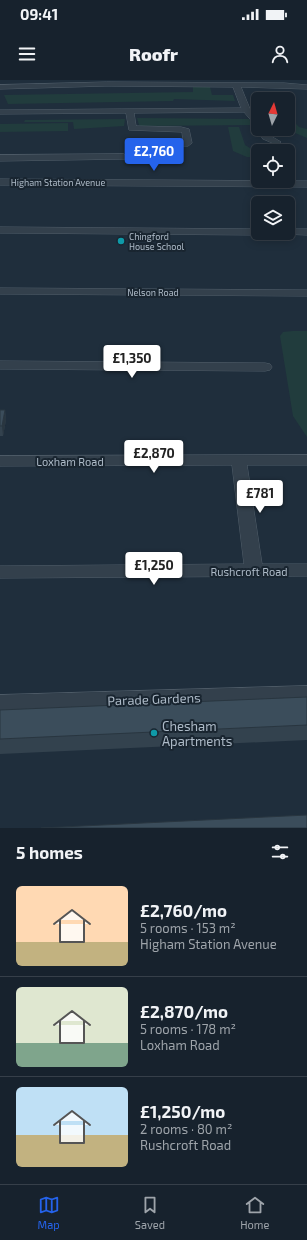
<!DOCTYPE html>
<html lang="en">
<head>
<meta charset="utf-8">
<style>
  body { margin:0; font-family:"Exo 2",sans-serif; background:#242f39; color:#f1f3f6; height:100vh; display:flex; flex-direction:column; font-size:15px; white-space:nowrap }
  * { box-sizing:border-box; margin:0 }
  p { font-size:13px; color:#9ea4aa }
  .icon { flex:none; width:22px; height:22px; fill:none; stroke:currentColor; stroke-width:2; stroke-linecap:round; stroke-linejoin:round }
  .map { position:relative; height:748px; overflow:hidden }
  .drawer { display:flex; flex-direction:column; background:#17222d; flex:1 }
  .drawer>* { flex:none }
  .needle { width:26px; rotate:5deg }
  .buttons { position:absolute; left:251px; top:12px; display:grid; gap:8px }
  .buttons a { display:grid; place-items:center; width:44px; height:44px; border-radius:6px; background:#17222d; box-shadow:0 2px 10px #0003,0 0 0 1px #363f49; font-size:20px }
  .price { position:absolute; translate:-50% -34px; padding:0 9px; border-radius:4px; background:#fff; color:#222; font-size:13px; line-height:26px; filter:drop-shadow(0 1px 2px #0008) }
  .price::after { content:''; position:absolute; left:50%; top:24px; width:12px; height:9px; margin-left:-6px; background:inherit; clip-path:polygon(0 0,100% 0,50% 100%) }
  .price.current { background:#2563eb; color:#fff }
  ul { padding:0; list-style:none }
  li { display:flex; align-items:center; gap:12px; height:100px; padding:0 16px }
  li+li { border-top:1px solid #363f49 }
  li span { display:grid; place-items:center; flex:none; width:112px; height:80px; border-radius:6px; color:#555 }
  li>.icon { margin-inline-start:auto }
  span .icon { width:48px; height:48px; fill:#fffc; stroke-width:1 }
  li b { font-size:17px }
  h2 { display:flex; justify-content:space-between; align-items:center; height:48px; padding:0 16px; font-size:17px }
  .status { display:flex; justify-content:space-between; align-items:center; height:28px; padding:0 20px; background:#17222d; direction:ltr }
  .status svg { height:11px; fill:currentColor }
  header { display:flex; justify-content:space-between; align-items:center; height:52px; padding:0 16px; background:#17222d; font-size:18px; font-weight:800 }
  .menu { display:flex; justify-content:space-around; align-items:center; height:56px; border-top:1px solid #363f49; background:#17222d; font-size:11px; color:#9ea4aa }
  .menu a { display:grid; justify-items:center; gap:2px }
  .menu .current { color:#2563eb }
  .map>svg:first-child { display:block }
  .green { fill:#213c3d }
  .lines { fill:none; stroke-linecap:round; stroke-linejoin:round }
  .street-casing { stroke:#515e6a; stroke-width:1 }
  .street { fill:#33404c; fill-rule:evenodd }
  .wall { fill:#33424e }
  .shaded-wall { fill:#293640 }
  .building { fill:#3b4d5b; stroke:#293640 }
  .culture-dot { fill:#0f9aa8; stroke:#192530; stroke-width:1.5 }
  .labels { text-anchor:middle; dominant-baseline:central; stroke-width:4; stroke-linejoin:round; paint-order:stroke }
  .far-street-label { font-size:9px; fill:#aebbc8; stroke:#192530 }
  .far-poi-label { font-size:9px; fill:#aebbc8; stroke:#192530; text-anchor:start }
  .street-label { font-size:11px; fill:#aebbc8; stroke:#192530 }
  .near-street-label { font-size:13px; fill:#aebbc8; stroke:#192530 }
  .near-poi-label { font-size:13px; fill:#aebbc8; stroke:#192530; text-anchor:start }
</style>
</head>
<body>
<div class="status"><b>09:41</b><svg viewBox="0 0 49 12"><path d="M0 12V9h3v3zM5 12V6h3v6zM10 12V3h3v9zM15 12V0h3v12zM26 1h20v11H26zM47 4h2v5h-2z"/></svg></div>
<header><svg class="icon" aria-label="menu" viewBox="0 0 24 24"><path d="M4 6h16M4 12h16M4 18h16"/></svg>Roofr<svg class="icon" aria-label="person" viewBox="0 0 24 24"><circle cx="12" cy="8" r="4"/><path d="M4 21q1-7 8-7t8 7"/></svg></header>
<div class="map">
<svg width="307" height="748" viewBox="0 0 307 748">
  <rect width="100%" height="100%" fill="#1f2e3c"/>
  <path class="green" d="M 193,7 L 210,7 L 212,15 L 233,15 L 235,21 L 174,19 L 173,21 L 8,24 L 4,15 L 193,12 Z
    M 137,38 L 249,39 L 253,45 L 141,46 L 139,45 Z
    M 125,39 L 124,46 L 74,49 L 73,42 L 24,42 L 25,40 Z
    M 291,39 L 299,47 L 307,49 L 307,58 L 286,49 L 288,49 L 288,40 Z
    M 68,43 L 68,51 L 0,52 L 0,44 Z
    M 228,47 L 239,47 L 245,65 L 253,70 L 260,71 L 258,71 L 258,77 L 247,77 L 233,71 Z
    M 293,251 L 307,251 L 307,357 L 293,336 L 280,256 L 283,252 Z"/>
  <g class="lines">
    <g class="street-casing">
      <path id="street" d="M 107,2 L 284,3 L 307,5 L 307,9 L 241,7 L 250,29 L 258,38 L 258,45 L 255,45 L 244,32 L 134,33 L 136,46 L 181,47 L 189,49 L 192,63 L 188,66 L 159,66 L 158,64 L 162,61 L 183,61 L 182,52 L 129,50 L 126,33 L 0,34 L 0,30 L 241,28 L 233,7 L 107,6 L 0,9 L 0,5 Z
        M 258,49 L 266,49 L 269,55 L 281,62 L 277,65 L 263,59 Z
        M 124,74 L 128,77 L 127,79 L 0,81 L 0,75 Z
        M 0,99 L 307,101 L 307,107 L 0,105 Z
        M 0,147 L 258,149 L 258,153 L 263,153 L 258,155 L 0,153 Z
        M 288,149 L 307,149 L 307,155 L 284,154 L 283,153 L 288,153 Z
        M 0,208 L 307,210 L 307,216 L 0,214 Z
        M 0,281 L 265,283 L 270,284 L 272,287 L 270,290 L 265,291 L 0,289 Z
        M 307,375 L 307,385 L 247,385 L 262,484 L 307,484 L 307,496 L 0,498 L 0,486 L 244,484 L 232,385 L 0,386 L 0,376 Z
        M 307,606 L 307,622 L 0,631 L 0,615 Z"/>
    </g>
    <use href="#street" class="street"/>
  </g>
  <path class="wall" d="M 0,330 L 5,330 L 6,340 L 3,356 L 0,356 Z
    M 307,617 L 307,660 L 0,674 L 0,630 Z"/>
  <path class="shaded-wall" d="M 5,330 L 6,340 L 3,356 L 2,346 Z"/>
  <path class="building" d="M 0,330 L 5,330 L 2,346 L 0,346 Z
    M 307,617 L 307,645 L 0,659 L 0,630 Z
    M 307,735 L 307,748 L 41,748 Z"/>
  <g class="culture-dot">
    <circle cx="121" cy="161" r="4"/>
    <circle cx="154" cy="653" r="4"/>
  </g>
  <g class="labels">
    <g class="far-street-label">
      <text x="58" y="102">Higham Station Avenue</text>
      <text x="153" y="212">Nelson Road</text>
    </g>
    <g class="far-poi-label">
      <text x="129" y="156">Chingford<tspan x="129" dy="10">House School</tspan></text>
    </g>
    <g class="street-label">
      <text x="70" y="381">Loxham Road</text>
      <text x="249" y="491">Rushcroft Road</text>
    </g>
    <g class="near-street-label">
      <text transform="translate(154 619) rotate(-2)">Parade Gardens</text>
    </g>
    <g class="near-poi-label">
      <text x="162" y="646">Chesham<tspan x="162" dy="15">Apartments</tspan></text>
    </g>
  </g>
</svg>
<div class="buttons">
<a><svg class="needle" viewBox="-14 -14 28 28"><path d="M0-13l5 13h-10z" fill="#e53935"/><path d="M0 13l5-13h-10z" fill="#9ea4aa"/></svg></a>
<a><svg class="icon" aria-label="locate" viewBox="0 0 24 24"><circle cx="12" cy="12" r="6"/><path d="M12 2v4M12 18v4M2 12h4M18 12h4"/></svg></a>
<a><svg class="icon" aria-label="layers" viewBox="0 0 24 24"><path d="M12 4l9 5-9 5-9-5zM3 14l9 5 9-5"/></svg></a>
</div>
<b class="price current" style="left:154px;top:92px">£2,760</b>
<b class="price" style="left:132px;top:299px">£1,350</b>
<b class="price" style="left:154px;top:394px">£2,870</b>
<b class="price" style="left:260px;top:434px">£781</b>
<b class="price" style="left:154px;top:506px">£1,250</b>
</div>
<section class="drawer">
<h2>5 homes<svg class="icon" aria-label="filters" viewBox="0 0 24 24"><path d="M4 7h16M4 17h16"/><circle cx="9" cy="7" r="2"/><circle cx="15" cy="17" r="2"/></svg></h2>
<ul>
<li><span style="background:linear-gradient(#ffd9b3 70%,#c2b280 0)"><svg class="icon" aria-label="home" viewBox="0 0 24 24"><path d="M3 11l9-7 9 7M6 9v11h12V9"/></svg></span><div><b>£2,760/mo</b><p>5 rooms · 153 m²</p><p>Higham Station Avenue</p></div></li>
<li><span style="background:linear-gradient(#dfe7d0 70%,#7fa58c 0)"><svg class="icon" aria-label="home" viewBox="0 0 24 24"><path d="M3 11l9-7 9 7M6 9v11h12V9"/></svg></span><div><b>£2,870/mo</b><p>5 rooms · 178 m²</p><p>Loxham Road</p></div></li>
<li><span style="background:linear-gradient(#bfe0f5 60%,#c2b280 0)"><svg class="icon" aria-label="home" viewBox="0 0 24 24"><path d="M3 11l9-7 9 7M6 9v11h12V9"/></svg></span><div><b>£1,250/mo</b><p>2 rooms · 80 m²</p><p>Rushcroft Road</p></div></li>
</ul>
</section>
<nav class="menu">
<a class="current"><svg class="icon" aria-label="map" viewBox="0 0 24 24"><path d="M3 6l6-2 6 2 6-2v14l-6 2-6-2-6 2zM9 4v14M15 6v14"/></svg>Map</a>
<a><svg class="icon" aria-label="saved" viewBox="0 0 24 24"><path d="M7 4h10v16l-5-4-5 4z"/></svg>Saved</a>
<a><svg class="icon" aria-label="home" viewBox="0 0 24 24"><path d="M3 11l9-7 9 7M6 9v11h12V9"/></svg>Home</a>
</nav>
</body>
</html>
